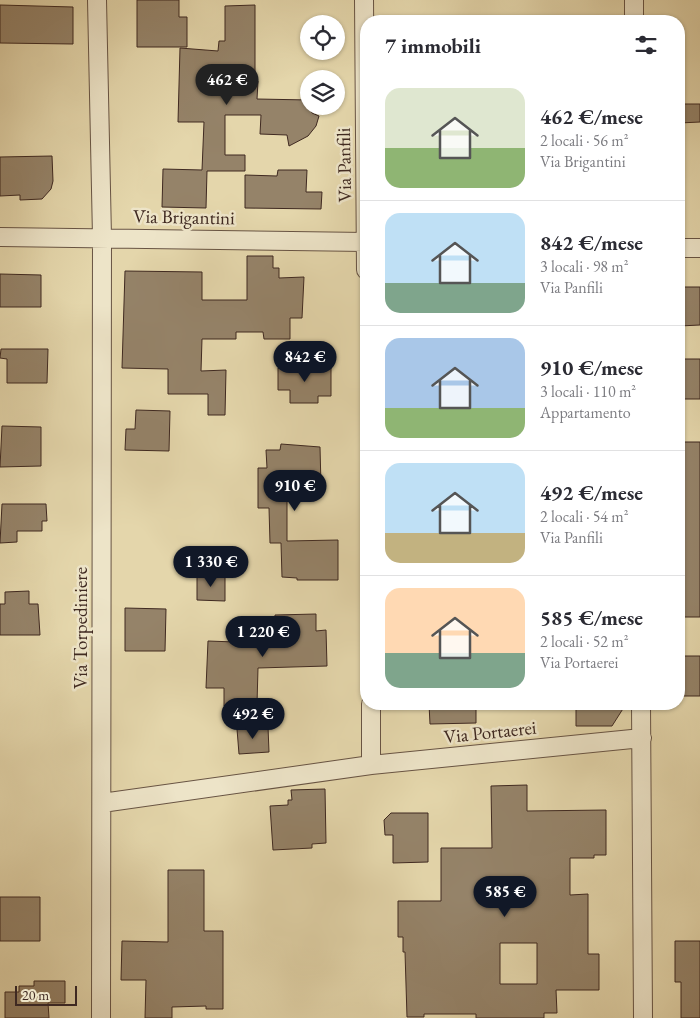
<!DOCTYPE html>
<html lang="it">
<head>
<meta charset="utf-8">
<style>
  body { margin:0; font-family:"EB Garamond",serif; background:#f2f2f3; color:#2b2b33; height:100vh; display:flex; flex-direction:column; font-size:19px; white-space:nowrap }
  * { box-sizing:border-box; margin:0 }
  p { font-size:16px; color:#7c7c81 }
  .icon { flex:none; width:28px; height:28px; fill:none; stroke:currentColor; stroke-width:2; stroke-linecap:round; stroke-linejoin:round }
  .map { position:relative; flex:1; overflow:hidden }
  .drawer { position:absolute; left:360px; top:15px; width:325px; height:695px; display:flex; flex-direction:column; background:#fff; border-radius:20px; box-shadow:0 1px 4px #0004 }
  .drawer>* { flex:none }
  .tools { position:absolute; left:300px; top:15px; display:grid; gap:10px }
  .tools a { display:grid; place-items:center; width:45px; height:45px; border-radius:50%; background:#fff; box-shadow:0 1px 4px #0004; font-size:25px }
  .scale { position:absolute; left:15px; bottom:12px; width:62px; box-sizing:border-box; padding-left:5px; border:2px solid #3f2921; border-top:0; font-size:14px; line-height:18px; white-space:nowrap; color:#3f2921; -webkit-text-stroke:4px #ede4c8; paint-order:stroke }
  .price { position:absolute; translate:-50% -42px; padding:0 11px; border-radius:18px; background:#111827; color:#fff; font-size:16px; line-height:32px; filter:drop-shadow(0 1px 2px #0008) }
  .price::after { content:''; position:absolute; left:50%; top:30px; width:15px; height:11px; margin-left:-8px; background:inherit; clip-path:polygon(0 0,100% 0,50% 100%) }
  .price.selected { background:#222; color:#fff }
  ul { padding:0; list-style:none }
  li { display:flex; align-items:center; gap:15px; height:125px; padding:0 25px }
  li+li { border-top:1px solid #e1e1e2 }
  li span { display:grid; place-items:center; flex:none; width:140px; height:100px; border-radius:15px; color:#555 }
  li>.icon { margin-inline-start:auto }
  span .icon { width:60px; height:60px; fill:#fffc; stroke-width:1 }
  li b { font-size:21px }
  h2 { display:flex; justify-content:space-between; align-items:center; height:60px; padding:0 25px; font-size:21px }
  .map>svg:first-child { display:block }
  .building { fill:#958369; stroke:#3f2921; fill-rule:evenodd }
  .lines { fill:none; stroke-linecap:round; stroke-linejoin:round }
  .street-casing { stroke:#685444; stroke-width:20 }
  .street { stroke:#ede4c8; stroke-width:18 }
  .labels { text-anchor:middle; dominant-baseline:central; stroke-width:5; stroke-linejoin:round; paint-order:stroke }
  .street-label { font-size:19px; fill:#3f2921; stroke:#ede4c8 }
</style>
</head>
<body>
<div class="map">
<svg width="700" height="1018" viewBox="0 0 700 1018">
  <rect width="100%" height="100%" fill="#e4d6ab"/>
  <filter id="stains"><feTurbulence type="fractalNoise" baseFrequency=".004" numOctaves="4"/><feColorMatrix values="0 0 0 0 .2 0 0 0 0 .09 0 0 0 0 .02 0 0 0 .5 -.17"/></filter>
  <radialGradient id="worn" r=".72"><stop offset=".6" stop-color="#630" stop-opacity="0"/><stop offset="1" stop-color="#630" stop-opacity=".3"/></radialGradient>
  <path class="building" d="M 137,0 L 179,0 L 179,17 L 187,17 L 187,47 L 137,47 Z
    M 0,5 L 73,7 L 73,44 L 0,43 Z
    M 255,5 L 255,81 L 258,81 L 257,99 L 309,100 L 312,113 L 319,116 L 316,126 L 308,136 L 289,146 L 287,135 L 260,134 L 261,115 L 225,115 L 225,155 L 245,155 L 245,171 L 207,171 L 206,208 L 162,207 L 163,169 L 202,170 L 204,122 L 178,122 L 180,48 L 218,51 L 219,41 L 225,41 L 225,6 Z
    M 679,104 L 700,104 L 700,122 L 679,123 Z
    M 52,156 L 53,181 L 51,189 L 42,199 L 20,200 L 20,195 L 0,196 L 0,157 Z
    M 278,170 L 307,170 L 306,192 L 322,192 L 321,209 L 245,208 L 245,175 L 277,176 Z
    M 247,256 L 273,256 L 273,268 L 279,268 L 279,278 L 304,277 L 302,318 L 290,318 L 290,339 L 264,339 L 263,332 L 236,332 L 236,339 L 202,339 L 201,371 L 226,370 L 225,415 L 208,415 L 208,394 L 168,394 L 168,369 L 122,368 L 125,271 L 202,272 L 202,300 L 247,300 Z
    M 0,274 L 41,275 L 41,307 L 0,307 Z
    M 679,287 L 700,287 L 700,325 L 679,326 Z
    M 1,349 L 48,349 L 47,383 L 7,383 L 7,359 L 0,358 Z
    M 679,359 L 700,359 L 700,399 L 679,399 Z
    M 331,367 L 331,396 L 318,396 L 318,403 L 290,403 L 290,390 L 278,390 L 278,368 Z
    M 136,410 L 170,411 L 169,451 L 125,450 L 126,429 L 135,429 Z
    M 2,426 L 41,427 L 41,466 L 0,467 Z
    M 679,442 L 700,442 L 700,617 L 679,617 Z
    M 281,444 L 320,447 L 321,486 L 299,487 L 299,493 L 287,493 L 287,541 L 338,540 L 338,580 L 297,580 L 297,578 L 282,577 L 281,543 L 270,543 L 269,508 L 258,508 L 258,468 L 267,468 L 266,450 L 280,450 Z
    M 2,504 L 46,504 L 47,521 L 42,521 L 42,531 L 17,531 L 17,542 L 0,543 Z
    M 197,576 L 225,576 L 225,601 L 197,600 Z
    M 29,591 L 29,604 L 38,604 L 40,635 L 0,635 L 0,604 L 5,604 L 5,592 Z
    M 125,608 L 166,609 L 165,651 L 125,651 Z
    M 316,614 L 316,631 L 326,630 L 327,666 L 258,668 L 257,704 L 237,726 L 236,706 L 224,706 L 224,688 L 206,688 L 208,641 L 235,642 L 235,635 L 267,635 L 266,618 L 275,618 L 275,615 Z
    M 679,656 L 700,656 L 700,696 L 679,696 Z
    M 429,704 L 476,704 L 476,723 L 430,724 Z
    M 576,704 L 626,704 L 612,726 L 576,726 Z
    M 268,727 L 269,752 L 239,754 L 237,729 Z
    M 527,785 L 527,811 L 606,810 L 606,855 L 594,855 L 594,858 L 570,858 L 570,895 L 588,894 L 588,954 L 599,954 L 599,990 L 556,990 L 557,1013 L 544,1013 L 544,1018 L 476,1018 L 476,1014 L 424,1014 L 424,1017 L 407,1017 L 405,952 L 403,952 L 403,937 L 398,937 L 398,901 L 441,901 L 441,848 L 492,848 L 491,786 ZM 500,943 L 537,943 L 537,984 L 500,984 Z
    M 325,789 L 326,843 L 312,844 L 312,848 L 273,850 L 270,806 L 288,805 L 288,800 L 292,800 L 291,790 Z
    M 391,813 L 428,813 L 428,862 L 393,863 L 393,835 L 385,835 L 384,820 Z
    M 168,870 L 204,870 L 204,931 L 223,931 L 223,1009 L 206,1009 L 206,1006 L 172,1007 L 172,1018 L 145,1018 L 146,980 L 121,980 L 122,941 L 168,942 Z
    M 0,897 L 40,897 L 40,941 L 0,941 Z
    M 675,941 L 700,941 L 700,1018 L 681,1018 L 681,982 L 675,982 Z
    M 34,981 L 65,981 L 65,1003 L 48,1003 L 49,1018 L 5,1018 L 5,992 L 19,992 L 19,986 L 34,986 Z"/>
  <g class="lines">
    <g class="street-casing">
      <path id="street" d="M 97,0 L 102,237 L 101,1018
        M 364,0 L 366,270
        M 634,0 L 634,21
        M 0,237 L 366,242
        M 679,248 L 700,248
        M 371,704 L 371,765
        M 641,704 L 643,1018
        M 102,803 L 371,765 L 642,738"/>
    </g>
    <use href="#street" class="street"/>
  </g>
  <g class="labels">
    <g class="street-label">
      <text transform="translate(344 165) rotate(-91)">Via Panfili</text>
      <text transform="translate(184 217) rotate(1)">Via Brigantini</text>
      <text transform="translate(80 628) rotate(-90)">Via Torpediniere</text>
      <text transform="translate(490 732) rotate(-6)">Via Portaerei</text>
    </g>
  </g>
  <rect width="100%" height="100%" filter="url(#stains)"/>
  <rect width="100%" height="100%" fill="url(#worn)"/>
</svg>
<div class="tools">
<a><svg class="icon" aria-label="locate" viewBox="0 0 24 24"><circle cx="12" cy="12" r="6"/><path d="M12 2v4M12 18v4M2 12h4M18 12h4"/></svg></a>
<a><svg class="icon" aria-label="layers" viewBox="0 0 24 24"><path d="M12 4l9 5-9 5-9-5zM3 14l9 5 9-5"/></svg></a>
</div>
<div class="scale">20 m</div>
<b class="price selected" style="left:227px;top:106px">462 €</b>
<b class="price" style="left:305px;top:383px">842 €</b>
<b class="price" style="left:295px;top:512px">910 €</b>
<b class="price" style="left:211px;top:588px">1 330 €</b>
<b class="price" style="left:263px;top:658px">1 220 €</b>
<b class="price" style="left:253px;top:740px">492 €</b>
<b class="price" style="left:505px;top:918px">585 €</b>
<section class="drawer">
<h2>7 immobili<svg class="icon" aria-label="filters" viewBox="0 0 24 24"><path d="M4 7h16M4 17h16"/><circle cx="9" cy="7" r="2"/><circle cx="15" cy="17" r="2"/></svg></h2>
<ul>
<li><span style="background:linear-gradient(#dfe7d0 60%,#8fb573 0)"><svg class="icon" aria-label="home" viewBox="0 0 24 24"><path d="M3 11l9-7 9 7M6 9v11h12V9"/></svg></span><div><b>462 €/mese</b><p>2 locali · 56 m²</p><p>Via Brigantini</p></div></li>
<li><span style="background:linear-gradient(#bfe0f5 70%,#7fa58c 0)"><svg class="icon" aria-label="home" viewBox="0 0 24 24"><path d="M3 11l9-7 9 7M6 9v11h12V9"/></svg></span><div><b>842 €/mese</b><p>3 locali · 98 m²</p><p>Via Panfili</p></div></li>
<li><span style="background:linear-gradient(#a9c7e8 70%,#8fb573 0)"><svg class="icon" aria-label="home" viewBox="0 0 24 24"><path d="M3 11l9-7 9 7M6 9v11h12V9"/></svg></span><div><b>910 €/mese</b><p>3 locali · 110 m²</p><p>Appartamento</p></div></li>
<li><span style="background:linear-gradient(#bfe0f5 70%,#c2b280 0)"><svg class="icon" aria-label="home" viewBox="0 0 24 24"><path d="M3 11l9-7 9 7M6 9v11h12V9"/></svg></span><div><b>492 €/mese</b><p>2 locali · 54 m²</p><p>Via Panfili</p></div></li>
<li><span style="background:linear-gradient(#ffd9b3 65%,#7fa58c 0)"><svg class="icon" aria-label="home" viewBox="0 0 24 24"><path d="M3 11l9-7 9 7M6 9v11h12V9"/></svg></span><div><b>585 €/mese</b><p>2 locali · 52 m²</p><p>Via Portaerei</p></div></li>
</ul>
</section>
</div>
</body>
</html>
